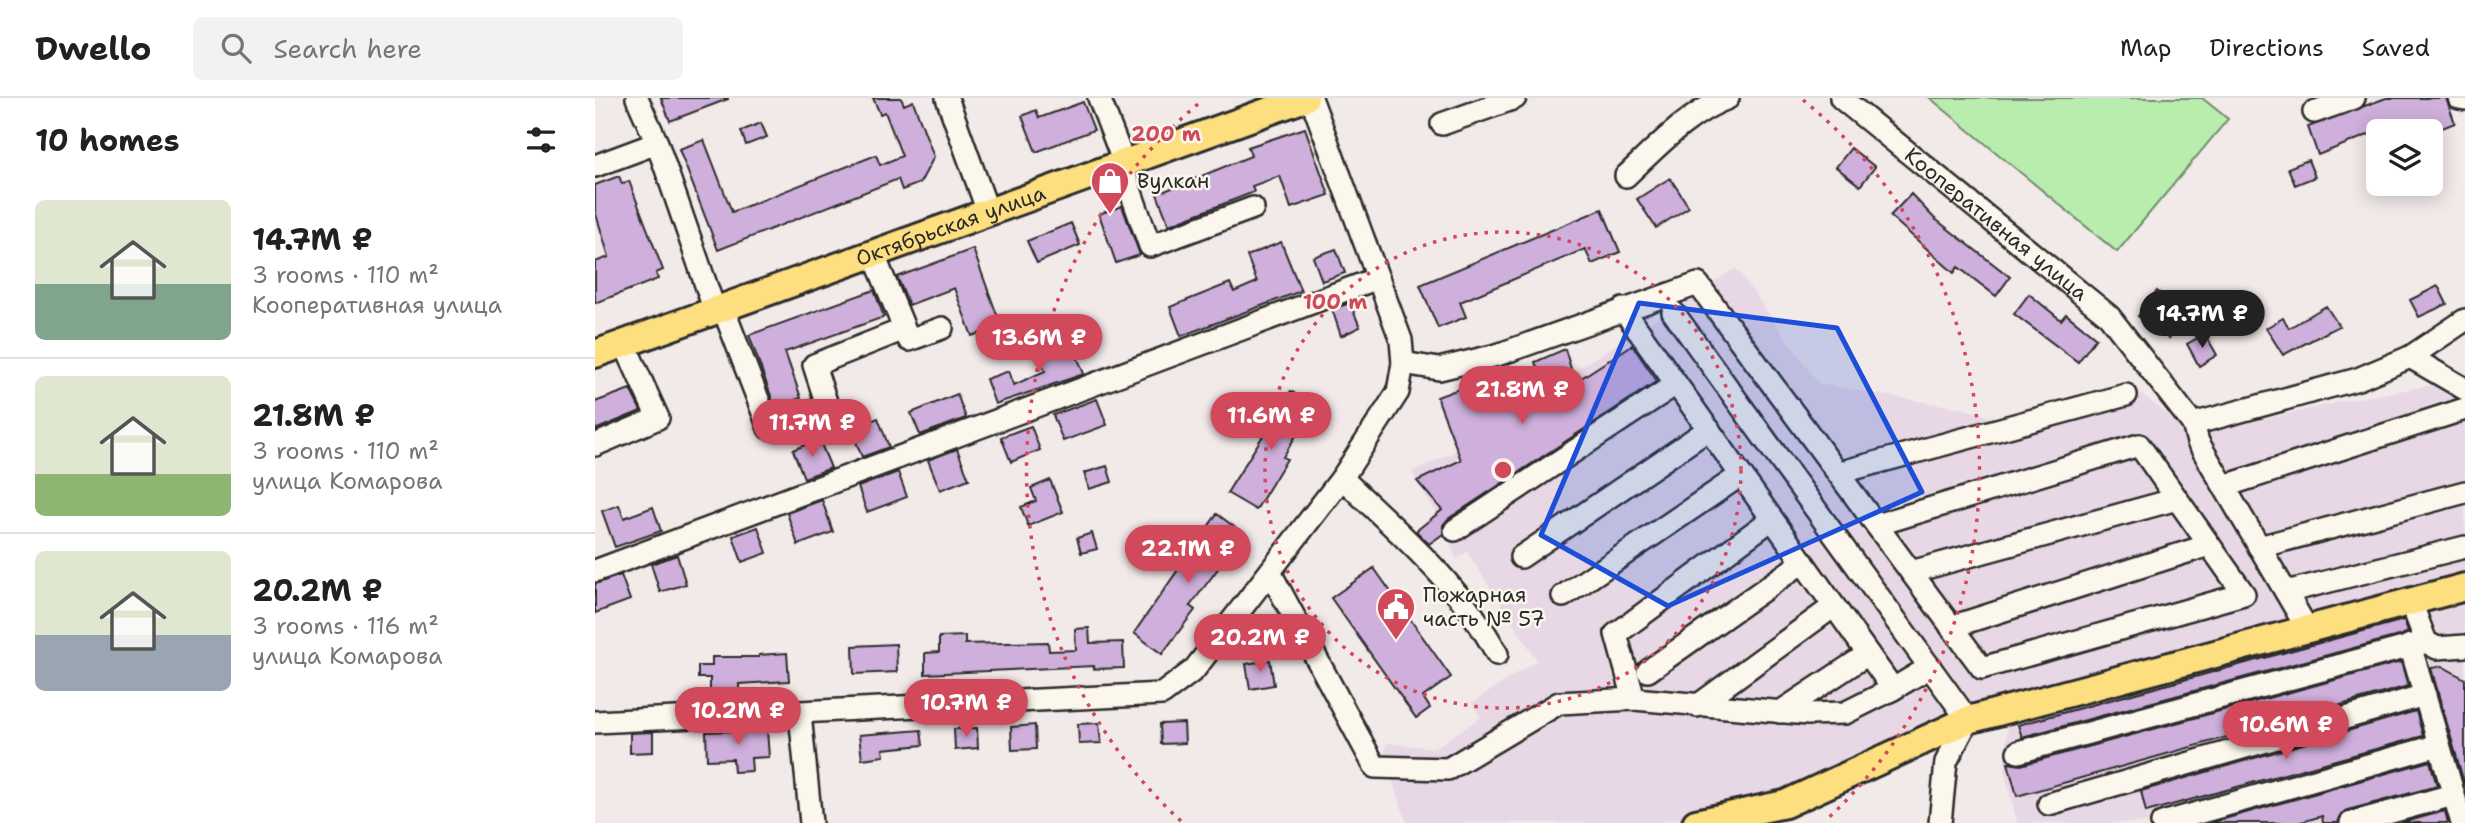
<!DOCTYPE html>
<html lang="en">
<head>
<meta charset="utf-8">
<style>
  body { margin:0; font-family:"Shantell Sans",sans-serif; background:#f2f2f2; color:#202124; height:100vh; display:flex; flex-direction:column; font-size:26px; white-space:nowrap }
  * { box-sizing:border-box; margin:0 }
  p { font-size:23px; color:#757577 }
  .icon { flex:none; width:38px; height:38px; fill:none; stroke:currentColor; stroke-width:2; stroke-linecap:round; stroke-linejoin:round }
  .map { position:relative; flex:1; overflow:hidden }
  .sheet { display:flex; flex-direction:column; background:#fff; width:595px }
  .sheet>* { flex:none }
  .buttons { position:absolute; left:1771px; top:21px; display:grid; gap:14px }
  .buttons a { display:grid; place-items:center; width:77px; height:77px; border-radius:10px; background:#fff; box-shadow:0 4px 18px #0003; font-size:35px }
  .price { position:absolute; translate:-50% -60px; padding:0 16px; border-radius:24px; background:#d1495b; color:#fff; font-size:23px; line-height:46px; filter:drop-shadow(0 2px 4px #0008) }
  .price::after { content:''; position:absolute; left:50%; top:42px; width:21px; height:16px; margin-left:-10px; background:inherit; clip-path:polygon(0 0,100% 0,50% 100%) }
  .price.selected { background:#222; color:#fff }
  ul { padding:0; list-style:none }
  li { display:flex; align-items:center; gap:21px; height:175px; padding:0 35px }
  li+li { border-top:2px solid #e0e0e0 }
  li span { display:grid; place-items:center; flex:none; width:196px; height:140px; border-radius:10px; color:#555 }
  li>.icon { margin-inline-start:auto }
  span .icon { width:84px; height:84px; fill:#fffc; stroke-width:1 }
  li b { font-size:30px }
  h2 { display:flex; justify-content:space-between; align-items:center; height:84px; padding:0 35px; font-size:30px }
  header { display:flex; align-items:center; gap:42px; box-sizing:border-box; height:98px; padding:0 35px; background:#fff; border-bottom:2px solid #e0e0e0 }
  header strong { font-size:33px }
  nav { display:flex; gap:38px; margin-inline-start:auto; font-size:24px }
  .search { width:490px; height:63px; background:#f2f2f2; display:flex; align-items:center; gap:18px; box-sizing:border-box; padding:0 24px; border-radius:10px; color:#757577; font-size:26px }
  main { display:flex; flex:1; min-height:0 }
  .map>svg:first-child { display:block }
  .built { fill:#e8d8e5 }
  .green { fill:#b9edae; stroke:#728c6c; stroke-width:2 }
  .building { fill:#cfafdb; stroke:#2b2b2b; stroke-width:2 }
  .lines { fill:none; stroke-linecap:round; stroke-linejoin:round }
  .minor-casing { stroke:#2b2b2b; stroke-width:26 }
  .major-casing { stroke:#2b2b2b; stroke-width:32 }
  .minor { stroke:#fbf7ec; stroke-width:21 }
  .major { stroke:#fddf80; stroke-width:26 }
  .marked { fill:#1d4ed8; fill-opacity:0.2; stroke:#1d4ed8; stroke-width:5; stroke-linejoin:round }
  .ring { fill:none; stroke:#d1495b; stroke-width:3.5; stroke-dasharray:3.5 7 }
  .labels { text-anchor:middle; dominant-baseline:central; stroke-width:5; stroke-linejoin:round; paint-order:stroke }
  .poi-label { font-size:21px; fill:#2b2b2b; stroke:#fbf7ec; text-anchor:start }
  .street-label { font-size:21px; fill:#2b2b2b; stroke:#fbf7ec }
  .centre { fill:#d1495b; stroke:#fbf7ec; stroke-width:3.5 }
  .ring-label { font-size:21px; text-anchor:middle; font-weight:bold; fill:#d1495b; stroke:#fbf7ec; stroke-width:5; stroke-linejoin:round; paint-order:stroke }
</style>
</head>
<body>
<header>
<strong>Dwello</strong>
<div class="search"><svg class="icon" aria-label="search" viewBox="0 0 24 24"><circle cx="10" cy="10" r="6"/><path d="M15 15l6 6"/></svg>Search here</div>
<nav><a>Map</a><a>Directions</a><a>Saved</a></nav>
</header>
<main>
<section class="sheet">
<h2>10 homes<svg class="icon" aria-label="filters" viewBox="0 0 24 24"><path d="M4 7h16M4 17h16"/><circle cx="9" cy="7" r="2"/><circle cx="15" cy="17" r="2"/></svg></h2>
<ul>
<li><span style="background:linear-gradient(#dfe7d0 60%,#7fa58c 0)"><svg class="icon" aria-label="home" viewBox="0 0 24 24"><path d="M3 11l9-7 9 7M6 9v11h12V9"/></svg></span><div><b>14.7M ₽</b><p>3 rooms · 110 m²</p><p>Кооперативная улица</p></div></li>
<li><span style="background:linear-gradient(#dfe7d0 70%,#8fb573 0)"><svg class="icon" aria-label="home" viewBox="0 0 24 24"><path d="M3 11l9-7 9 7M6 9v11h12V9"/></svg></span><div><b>21.8M ₽</b><p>3 rooms · 110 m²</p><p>улица Комарова</p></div></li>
<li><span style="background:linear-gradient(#dfe7d0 60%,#9aa5b1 0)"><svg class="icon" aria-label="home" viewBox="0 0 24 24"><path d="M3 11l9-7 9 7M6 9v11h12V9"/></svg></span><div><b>20.2M ₽</b><p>3 rooms · 116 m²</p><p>улица Комарова</p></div></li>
</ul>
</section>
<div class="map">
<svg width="1870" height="725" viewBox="0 0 1870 725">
  <rect width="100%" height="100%" fill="#f2e9e9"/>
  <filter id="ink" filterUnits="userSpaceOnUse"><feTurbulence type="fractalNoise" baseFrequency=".0143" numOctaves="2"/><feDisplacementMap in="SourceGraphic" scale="14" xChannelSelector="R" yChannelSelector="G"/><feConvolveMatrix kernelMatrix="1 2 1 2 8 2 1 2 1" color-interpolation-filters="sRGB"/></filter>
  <g filter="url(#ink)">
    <path class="built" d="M 1141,170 L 1224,286 L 1370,311 L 1407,323 L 1488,313 L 1533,286 L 1599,337 L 1753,302 L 1838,287 L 1870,294 L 1870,477 L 1399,612 L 1185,699 L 1061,725 L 812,725 L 789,659 L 792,645 L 840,650 L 886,619 L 877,605 L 942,562 L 872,454 L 861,461 L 851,433 L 817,374 L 905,332 L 943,296 Z
      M 1870,500 L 1870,725 L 1422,725 L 1410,675 L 1412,628 Z"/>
    <path class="green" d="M 1335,0 L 1607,0 L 1633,21 L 1522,154 Z"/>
    <path class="building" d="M 66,0 L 133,0 L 133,1 L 75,23 Z
      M 278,0 L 306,0 L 309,7 L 318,3 L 339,59 L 325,85 L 307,92 L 303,81 L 123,152 L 84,51 L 109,42 L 137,114 L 281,57 L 285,67 L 307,58 L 290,14 L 285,16 Z
      M 1791,0 L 1851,0 L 1860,25 L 1842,32 L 1840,26 L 1820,33 L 1783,33 L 1723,57 L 1713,29 Z
      M 488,4 L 499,32 L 441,54 L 427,18 L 441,12 L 444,20 Z
      M 166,25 L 172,39 L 151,47 L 146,33 Z
      M 710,30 L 734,97 L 696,110 L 685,78 L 657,88 L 659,94 L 574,127 L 562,96 L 656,58 L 653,49 Z
      M 1256,50 L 1280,69 L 1265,88 L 1241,69 Z
      M 1713,62 L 1720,79 L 1700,87 L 1693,70 Z
      M 24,78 L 27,86 L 34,83 L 68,172 L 61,175 L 63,181 L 0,205 L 0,164 L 14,159 L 0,113 L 0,87 Z
      M 1075,80 L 1094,109 L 1061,130 L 1042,101 Z
      M 1316,96 L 1339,120 L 1415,179 L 1401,198 L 1363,169 L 1359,175 L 1295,118 Z
      M 527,108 L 545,157 L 521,165 L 504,116 Z
      M 1007,111 L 1025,154 L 997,166 L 990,151 L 865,204 L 871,219 L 843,230 L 825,187 Z
      M 476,125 L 485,147 L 442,165 L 432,143 Z
      M 686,144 L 706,193 L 586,238 L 575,209 L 635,185 L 639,194 L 662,184 L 652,158 Z
      M 378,151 L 406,228 L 377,238 L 359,190 L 314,207 L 302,179 Z
      M 741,151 L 750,175 L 727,183 L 718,159 Z
      M 1843,188 L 1852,206 L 1824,219 L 1815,202 Z
      M 279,192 L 289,219 L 190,254 L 206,300 L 180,309 L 154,237 Z
      M 1562,193 L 1592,216 L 1574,240 L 1543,218 Z
      M 1434,196 L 1466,222 L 1471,216 L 1501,240 L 1483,264 L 1419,216 Z
      M 755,205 L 765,229 L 746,238 L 737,211 Z
      M 1731,208 L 1744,228 L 1688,257 L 1671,230 L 1688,220 L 1694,230 Z
      M 1610,236 L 1622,257 L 1604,268 L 1592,246 Z
      M 476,243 L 489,276 L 400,306 L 391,281 L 414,273 L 419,287 L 450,273 L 444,256 Z
      M 1037,247 L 1062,283 L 853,421 L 848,427 L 848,436 L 834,446 L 821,433 L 847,412 L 822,383 L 866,362 L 842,299 L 909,274 L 926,320 L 953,300 L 940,264 L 970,251 L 980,284 Z
      M 35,291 L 46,313 L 0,332 L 0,304 Z
      M 696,293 L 719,308 L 688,359 L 692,361 L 661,412 L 632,395 Z
      M 362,296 L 371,320 L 325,337 L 316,315 Z
      M 502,301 L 512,327 L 468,343 L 458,317 Z
      M 283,320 L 294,349 L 267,359 L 256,331 Z
      M 436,328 L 445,352 L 416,364 L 406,339 Z
      M 224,341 L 236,370 L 209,380 L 198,352 Z
      M 362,351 L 374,381 L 345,392 L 333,362 Z
      M 512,368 L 517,384 L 494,391 L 489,375 Z
      M 303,374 L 312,399 L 272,414 L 263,389 Z
      M 455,382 L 468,414 L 433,428 L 426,409 L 441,403 L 436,390 Z
      M 227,402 L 238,434 L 203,447 L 192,415 Z
      M 24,407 L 29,420 L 58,409 L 66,433 L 20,449 L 7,413 Z
      M 622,416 L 649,436 L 595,508 L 600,512 L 567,556 L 539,535 Z
      M 163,429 L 172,455 L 147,464 L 138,438 Z
      M 497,435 L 502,451 L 486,455 L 482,440 Z
      M 82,457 L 91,486 L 65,494 L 56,466 Z
      M 779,470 L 856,579 L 828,599 L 835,610 L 821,620 L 736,500 Z
      M 26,477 L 35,502 L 0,515 L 0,486 Z
      M 1809,522 L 1813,534 L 1807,537 L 1427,639 L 1423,627 Z
      M 494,530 L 495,545 L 528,544 L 529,570 L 499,571 L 499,568 L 330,576 L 330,555 L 344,554 L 344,539 L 370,538 L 370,546 L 453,544 L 454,553 L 481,552 L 480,531 Z
      M 301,546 L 302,574 L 259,576 L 258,548 Z
      M 192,555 L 194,583 L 144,586 L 144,597 L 115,597 L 115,580 L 103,580 L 103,568 L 117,568 L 117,559 L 164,559 L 164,557 Z
      M 675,562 L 679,587 L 655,591 L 651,566 Z
      M 1806,564 L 1813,588 L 1422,698 L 1413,665 L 1426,667 Z
      M 1847,568 L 1870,581 L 1870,688 L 1836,570 Z
      M 1821,613 L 1828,638 L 1551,714 L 1546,693 Z
      M 504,625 L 506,645 L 484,646 L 483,626 Z
      M 589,625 L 590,645 L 566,646 L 565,626 Z
      M 440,627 L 441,651 L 417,652 L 416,629 Z
      M 382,630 L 383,650 L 360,652 L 359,631 Z
      M 172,632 L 174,659 L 156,660 L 157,673 L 139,674 L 138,661 L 112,662 L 111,634 Z
      M 326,632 L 328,647 L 288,651 L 289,658 L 267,661 L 264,637 Z
      M 58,634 L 58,654 L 35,655 L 35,635 Z
      M 1835,663 L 1842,688 L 1753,712 L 1746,716 L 1743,725 L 1728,725 L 1727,718 L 1703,725 L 1615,725 Z
      M 1850,713 L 1853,725 L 1806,725 Z"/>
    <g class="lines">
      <g class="minor-casing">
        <g id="minor">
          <path d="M 42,0 L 62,45 L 120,213"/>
          <path d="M 352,0 L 393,114"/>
          <path d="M 504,0 L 529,65"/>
          <path id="s1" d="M 1246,0 L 1514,218 L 1598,326 L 1763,281 L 1815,259 L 1870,222"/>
          <path d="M 1864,0 L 1870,1"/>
          <path d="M 1719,14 L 1759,0"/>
          <path d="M 847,26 L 920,0"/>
          <path d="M 526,66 L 555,148 L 658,110"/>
          <path d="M 0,68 L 62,45"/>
          <path d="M 1031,78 C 1061,50 1094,14 1133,0"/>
          <path d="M 278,155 L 314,242 L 347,230"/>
          <path d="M 128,210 L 174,330 L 232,307 L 219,267 L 307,232"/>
          <path d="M 1028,211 L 1298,591 L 1335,569"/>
          <path d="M 1078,214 L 1373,622 L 1351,664 L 1345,725"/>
          <path d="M 1815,259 L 1870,291"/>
          <path d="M 808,265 L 844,271 L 902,257 L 1103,186 L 1387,570 L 1649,496 L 1544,347 L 1281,427"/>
          <path d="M 1598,326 L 1603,344 L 1713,532"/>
          <path d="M 0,347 L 63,320 L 29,245"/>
          <path d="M 1243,375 L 1531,297"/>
          <path d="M 747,380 C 803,434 866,487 902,556"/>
          <path d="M 1630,388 L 1870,311"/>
          <path d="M 860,432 L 1081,286"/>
          <path d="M 1664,449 L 1870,394"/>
          <path d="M 926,459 L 1114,331"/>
          <path d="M 0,473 L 783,180"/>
          <path d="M 1316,474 L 1582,401"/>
          <path d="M 676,476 L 780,669 L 853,671 L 964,605 L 1039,601 L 1213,616 L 1250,615 L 1298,591"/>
          <path d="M 1691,494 L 1870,449"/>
          <path d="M 968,498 L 1146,377"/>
          <path d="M 1356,529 L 1614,447"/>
          <path d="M 1831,544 L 1842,550 L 1870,548"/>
          <path d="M 1815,547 L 1867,725"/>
          <path d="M 1053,573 L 1208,464"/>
          <path d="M 1039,601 L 1021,536 L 1177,421"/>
          <path d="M 1102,608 L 1239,508"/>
          <path d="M 1185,614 L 1273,556"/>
          <path d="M 205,616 L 216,725"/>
          <path d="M 0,624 L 567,596 L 599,572 L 747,380 L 803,294 L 808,265 L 806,242 L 716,0"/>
          <path d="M 1423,654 L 1831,544 L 1816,504"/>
          <path d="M 1454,706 L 1830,597"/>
          <path d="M 1567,725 L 1844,647"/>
          <path d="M 1756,725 L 1858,697"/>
        </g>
      </g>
      <g class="major-casing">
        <g id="major">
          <path id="s2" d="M 0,256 L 710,0"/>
          <path d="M 1101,725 L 1190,706 L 1373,622 L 1870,489"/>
        </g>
      </g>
      <use href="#minor" class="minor"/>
      <use href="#major" class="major"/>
    </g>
  </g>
  <path class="marked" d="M 1044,205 L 1242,230 L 1327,394 L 1073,508 L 946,437 Z"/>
  <g class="ring">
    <circle cx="908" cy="372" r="238"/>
    <path d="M586 723A476 476 0 0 1 608 2M1208 2A476 476 0 0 1 1230 723"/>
  </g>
  <defs>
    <g id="shop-pin" transform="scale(2.0125)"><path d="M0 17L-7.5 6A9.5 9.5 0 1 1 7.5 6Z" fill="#d1495b" stroke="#fbf7ec"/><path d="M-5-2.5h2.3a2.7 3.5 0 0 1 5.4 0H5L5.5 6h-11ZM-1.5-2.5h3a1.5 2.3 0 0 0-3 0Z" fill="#fff"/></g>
    <g id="civic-pin" transform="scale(2.0125)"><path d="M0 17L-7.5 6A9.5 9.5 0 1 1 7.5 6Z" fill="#d1495b" stroke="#fbf7ec"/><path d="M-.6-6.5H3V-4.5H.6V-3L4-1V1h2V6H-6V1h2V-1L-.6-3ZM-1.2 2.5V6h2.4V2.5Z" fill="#fff"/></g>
  </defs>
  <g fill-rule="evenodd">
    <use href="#shop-pin" x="515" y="83"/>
    <use href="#civic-pin" x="801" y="509"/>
  </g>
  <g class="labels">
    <g class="poi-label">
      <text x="542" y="83">Вулкан</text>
      <text x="828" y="497">Пожарная<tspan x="828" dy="24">часть № 57</tspan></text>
    </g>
    <g class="street-label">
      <text stroke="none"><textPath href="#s1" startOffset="200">Кооперативная улица</textPath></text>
      <text stroke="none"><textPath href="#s2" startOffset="378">Октябрьская улица</textPath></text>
    </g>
  </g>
  <circle cx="908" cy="372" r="10" class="centre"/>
  <g class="ring-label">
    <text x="571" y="43">200 m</text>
    <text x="740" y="211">100 m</text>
  </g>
</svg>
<div class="buttons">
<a><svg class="icon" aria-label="layers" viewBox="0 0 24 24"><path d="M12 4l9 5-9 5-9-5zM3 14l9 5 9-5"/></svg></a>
</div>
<b class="price selected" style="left:1607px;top:252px">14.7M ₽</b>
<b class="price" style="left:444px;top:276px">13.6M ₽</b>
<b class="price" style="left:927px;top:328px">21.8M ₽</b>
<b class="price" style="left:676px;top:354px">11.6M ₽</b>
<b class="price" style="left:217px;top:361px">11.7M ₽</b>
<b class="price" style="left:593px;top:487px">22.1M ₽</b>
<b class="price" style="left:665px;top:576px">20.2M ₽</b>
<b class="price" style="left:371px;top:641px">10.7M ₽</b>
<b class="price" style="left:143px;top:649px">10.2M ₽</b>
<b class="price" style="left:1691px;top:663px">10.6M ₽</b>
</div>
</main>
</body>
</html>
